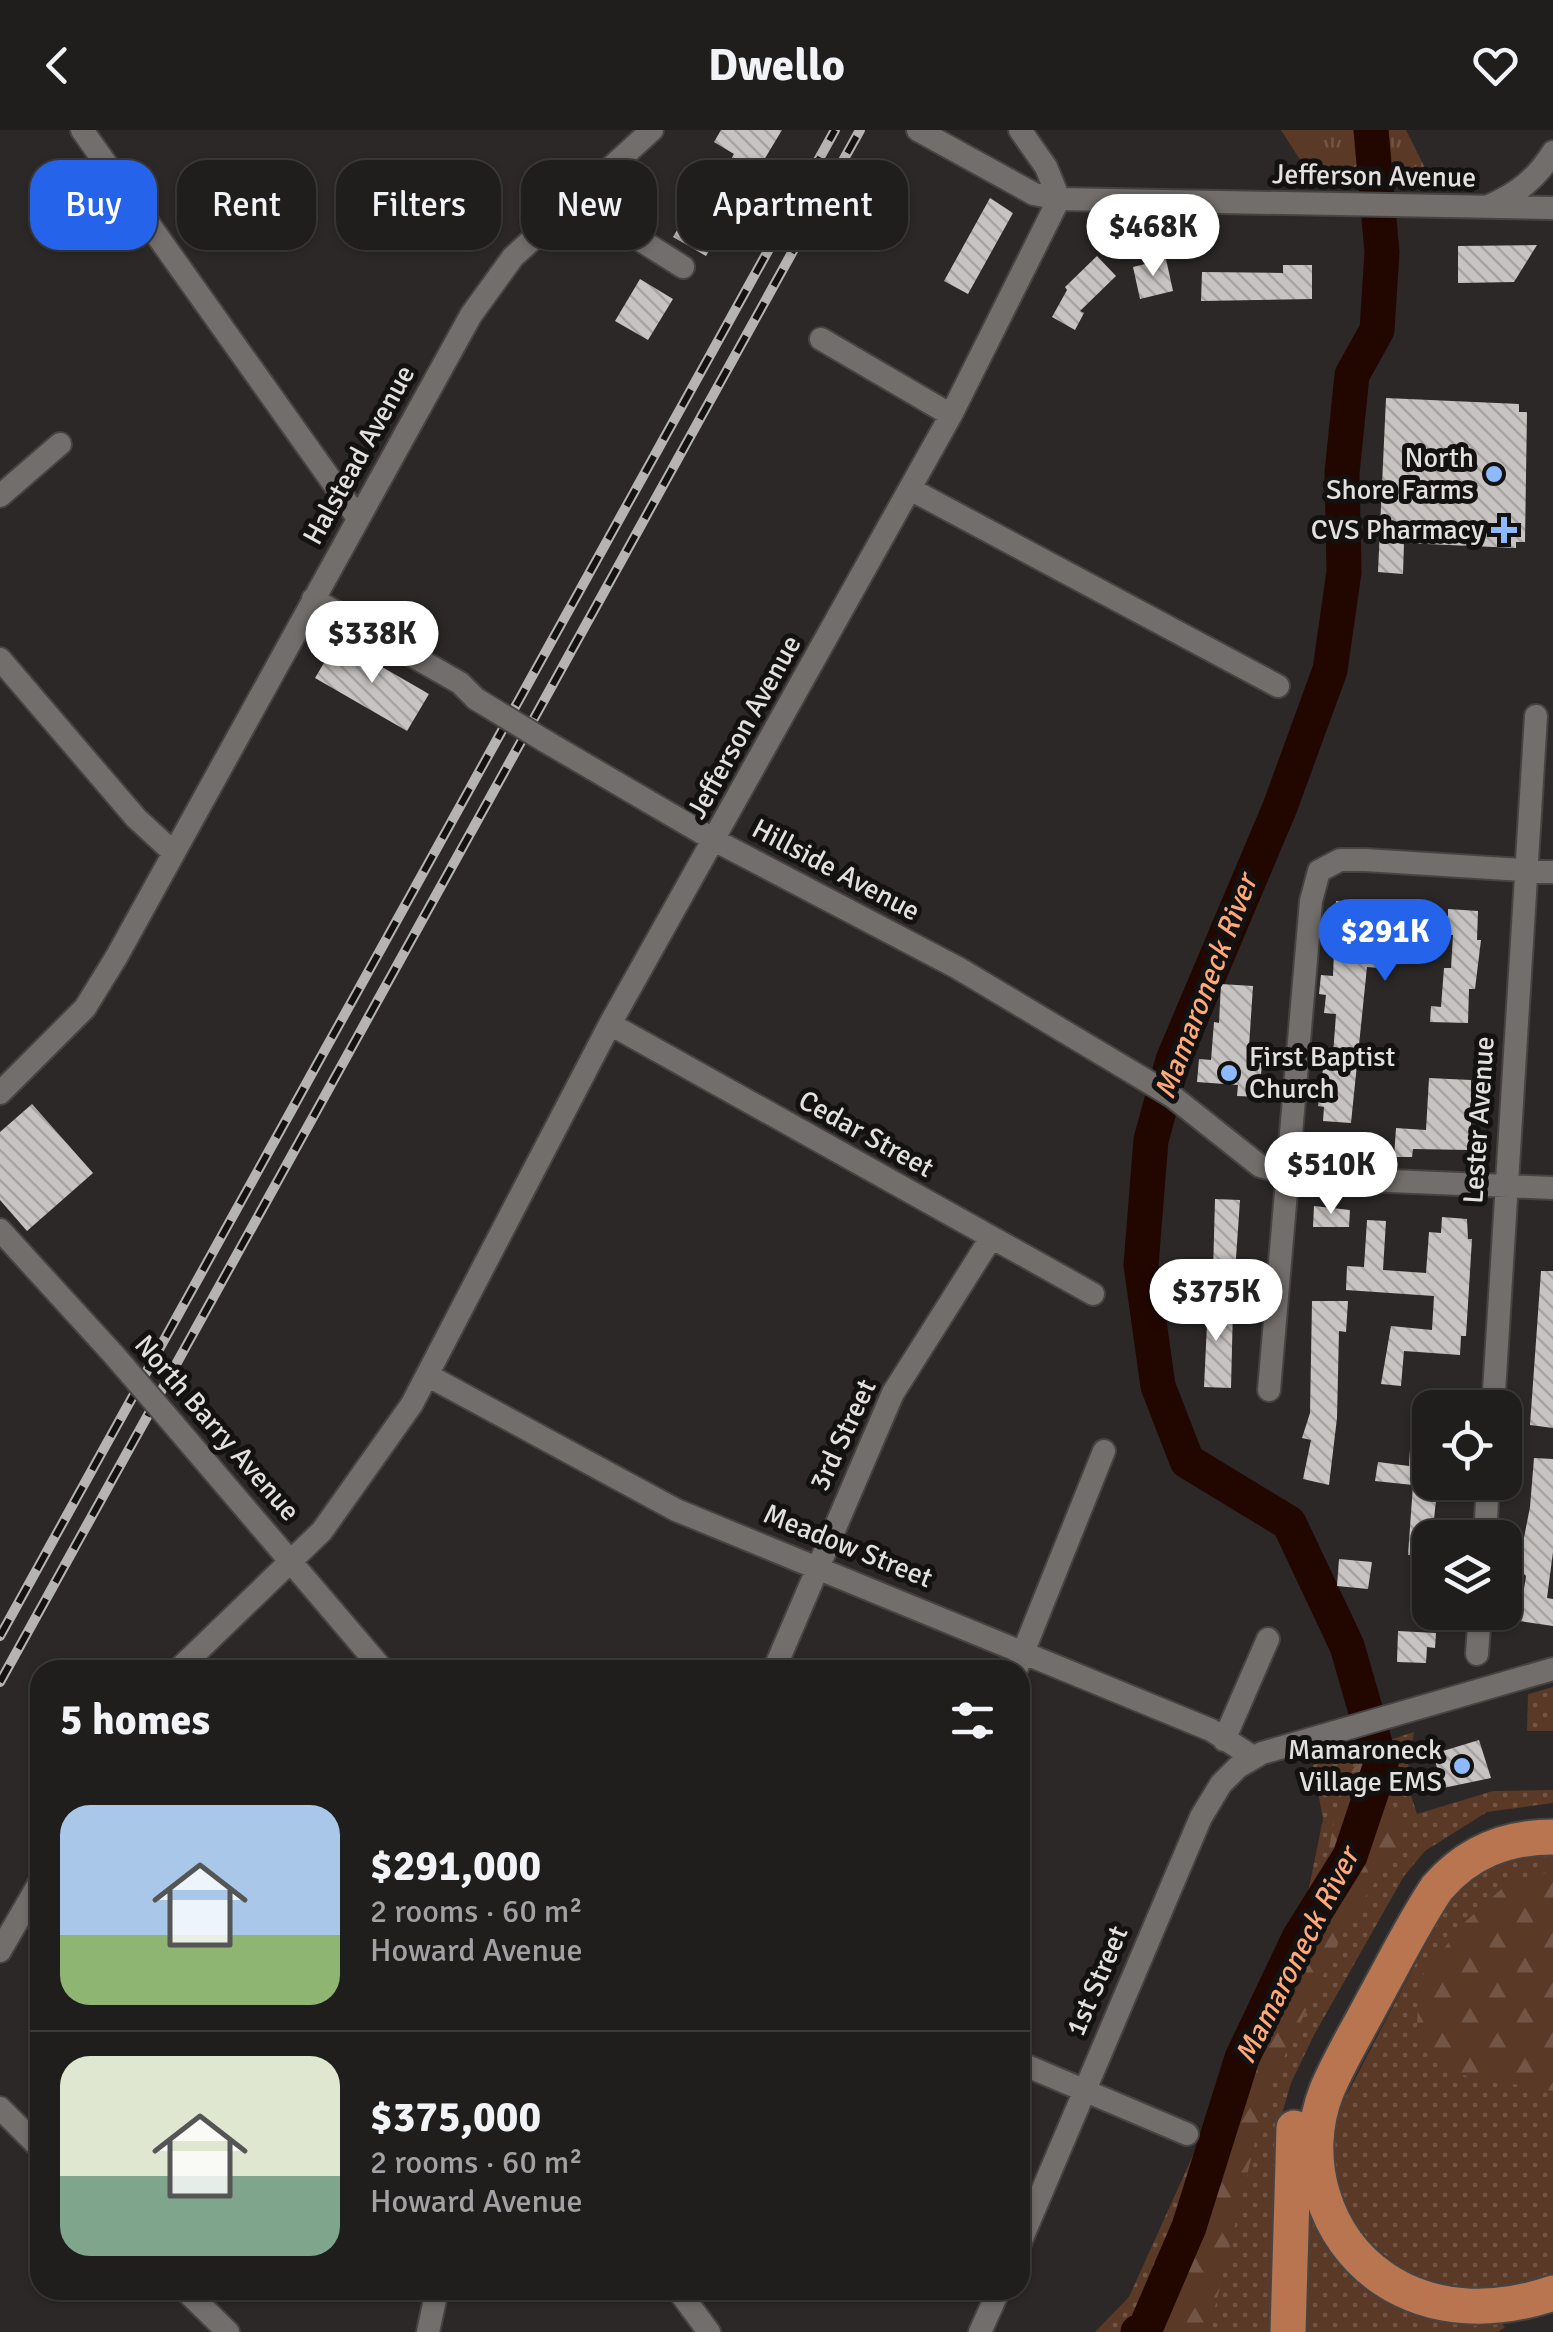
<!DOCTYPE html>
<html lang="en">
<head>
<meta charset="utf-8">
<style>
  body { margin:0; font-family:Signika,sans-serif; background:#282726; color:#f1f3f6; height:100vh; display:flex; flex-direction:column; font-size:38px; white-space:nowrap }
  * { box-sizing:border-box; margin:0 }
  p { font-size:32px; color:#a2a2a4 }
  .icon { flex:none; width:55px; height:55px; fill:none; stroke:currentColor; stroke-width:2; stroke-linecap:round; stroke-linejoin:round }
  .map { position:relative; flex:1; overflow:hidden }
  .panel { position:absolute; left:30px; top:1530px; width:1000px; height:640px; display:flex; flex-direction:column; background:#201e1d; border-radius:30px; box-shadow:0 2px 8px #0004,0 0 0 2px #3d3c3b }
  .panel>* { flex:none }
  .guide { position:absolute; left:30px; top:30px; width:1000px; height:90px; display:flex; gap:20px }
  .fabs { position:absolute; left:1412px; top:1260px; display:grid; gap:20px }
  .fabs a { display:grid; place-items:center; width:110px; height:110px; border-radius:20px; background:#201e1d; box-shadow:0 2px 8px #0004,0 0 0 2px #3d3c3b; font-size:50px }
  .price { position:absolute; translate:-50% -85px; padding:0 22px; border-radius:35px; background:#fff; color:#222; font-size:32px; line-height:65px; filter:drop-shadow(0 2px 5px #0008) }
  .price::after { content:''; position:absolute; left:50%; top:60px; width:30px; height:22px; margin-left:-15px; background:inherit; clip-path:polygon(0 0,100% 0,50% 100%) }
  .price.on { background:#2563eb; color:#fff }
  ul { padding:0; list-style:none }
  li { display:flex; align-items:center; gap:30px; height:250px; padding:0 30px }
  li+li { border-top:2px solid #3d3c3b }
  li span { display:grid; place-items:center; flex:none; width:280px; height:200px; border-radius:30px; color:#555 }
  li>.icon { margin-inline-start:auto }
  span .icon { width:120px; height:120px; fill:#fffc; stroke-width:1 }
  li b { font-size:42px }
  h2 { display:flex; justify-content:space-between; align-items:center; height:120px; padding:0 30px; font-size:42px }
  .pill { padding:0 35px; border-radius:30px; background:#201e1d; box-shadow:0 2px 8px #0004,0 0 0 2px #3d3c3b; font-size:35px; line-height:90px }
  .pill.on { background:#2563eb; color:#fff }
  header { display:flex; justify-content:space-between; align-items:center; height:130px; padding:0 30px; background:#201e1d; font-size:45px; font-weight:700 }
  .map>svg:first-child { display:block }
  .grass { fill:url(#grass-dots) }
  .forest { fill:url(#forest-firs) }
  .park { fill:url(#park-tufts) }
  .lines { fill:none; stroke-linecap:round; stroke-linejoin:round }
  .river { stroke:#220700; stroke-width:35 }
  .building { fill:url(#building-back-hatch) }
  .minor-casing { stroke:#464342; stroke-width:26 }
  .highway-casing { stroke:#464342; stroke-width:39 }
  .minor { stroke:#726e6c; stroke-width:22 }
  .highway { stroke:#b9754f; stroke-width:35 }
  .rail-casing { stroke:#b6b4b3; stroke-width:10 }
  .rail { stroke:#131211; stroke-width:6; stroke-dasharray:19; stroke-linecap:butt }
  .minor-bridge-casing { stroke:#464342; stroke-width:26; stroke-linecap:butt }
  .minor-bridge { stroke:#726e6c; stroke-width:22 }
  .poi-dot { fill:#8eb9fc; stroke:#131211; stroke-width:4 }
  .labels { text-anchor:middle; dominant-baseline:central; stroke-width:10; stroke-linejoin:round; paint-order:stroke }
  .street-label { font-size:28px; fill:#e3e1e0; stroke:#131211 }
  .poi-label { font-size:28px; fill:#e3e1e0; stroke:#131211; text-anchor:end }
  .water-label { font-size:30px; font-style:italic; fill:#ffa879; stroke:#131211 }
</style>
</head>
<body>
<header><svg class="icon" aria-label="back" viewBox="0 0 24 24"><path d="M15 5l-7 7 7 7"/></svg>Dwello<svg class="icon" aria-label="heart" viewBox="0 0 24 24"><path d="M12 20l-8-8c-3-5 5-10 8-4 3-6 11-1 8 4z"/></svg></header>
<div class="map">
<svg width="1553" height="2202" viewBox="0 0 1553 2202">
  <defs>
    <pattern id="grass-dots" width="8" height="8" patternUnits="userSpaceOnUse" patternTransform="scale(2.5)"><rect width="8" height="8" fill="#5a3926"/><path d="M2 2h.1M6 6h.1" fill="none" stroke="#725545" stroke-width="1.8" stroke-linecap="round"/></pattern>
    <pattern id="forest-firs" width="22" height="20" patternUnits="userSpaceOnUse" patternTransform="scale(2.5)"><rect width="22" height="20" fill="#5a3926"/><path d="M5 1l3.5 6h-7zM16 11l3.5 6h-7z" fill="#725545"/></pattern>
    <pattern id="park-tufts" width="24" height="20" patternUnits="userSpaceOnUse" patternTransform="scale(2.5)"><rect width="24" height="20" fill="#5a3926"/><path d="M3 7l-1-3M5 7V3M7 7l1-3M15 17l-1-3M17 17v-4M19 17l1-3" fill="none" stroke="#725545"/></pattern>
    <pattern id="building-back-hatch" width="6" height="6" patternUnits="userSpaceOnUse" patternTransform="scale(2.5)"><rect width="6" height="6" fill="#c6c3c1"/><path d="M-1 5l2 2M0 0l6 6M5-1l2 2" fill="none" stroke="#a6a3a2"/></pattern>
  </defs>
  <rect width="100%" height="100%" fill="#2b2827"/>
  <path class="grass" d="M 1553,1557 L 1553,1601 L 1527,1601 L 1528,1564 Z
    M 1414,1602 L 1406,1650 L 1417,1684 L 1493,1661 L 1553,1660 L 1553,1673 L 1487,1682 L 1425,1721 L 1404,1746 L 1314,1905 L 1291,1953 L 1278,1998 L 1274,2202 L 1095,2202 L 1129,2167 L 1305,1777 L 1323,1689 L 1313,1635 Z
    M 1553,1718 L 1553,2144 C 1526,2155 1490,2160 1462,2160 C 1421,2160 1355,2110 1342,2072 C 1332,2045 1333,2015 1335,1987 L 1452,1764 L 1488,1731 Z
    M 1306,2041 L 1364,2151 L 1495,2186 L 1505,2197 L 1498,2202 L 1301,2202 Z"/>
  <path class="forest" d="M 1356,1634 L 1366,1634 L 1397,1681 L 1401,1711 L 1344,1801 L 1277,1942 L 1262,1983 L 1209,2202 L 1128,2202 L 1154,2148 L 1325,1738 L 1342,1652 Z
    M 1553,1741 L 1553,1961 L 1463,1945 L 1434,1927 L 1417,1895 L 1419,1850 L 1465,1792 L 1506,1755 Z"/>
  <path class="park" d="M 1281,0 L 1406,0 L 1432,52 L 1311,47 Z"/>
  <g class="lines">
    <path class="river" d="M 1138,2202 L 1146,2197 L 1189,2097 L 1242,1928 L 1299,1808 L 1350,1726 L 1381,1634 L 1347,1516 L 1289,1393 L 1187,1331 L 1158,1256 L 1141,1135 L 1151,1010 L 1173,930 L 1280,677 L 1330,540 L 1344,442 L 1342,343 L 1352,245 L 1377,200 L 1382,122 L 1371,0"/>
  </g>
  <path class="building" d="M 721,0 L 782,0 L 706,126 L 673,107 L 694,71 L 703,77 L 734,24 L 714,12 Z
    M 990,68 L 1013,83 L 968,164 L 944,151 Z
    M 1537,115 L 1514,152 L 1458,153 L 1458,116 Z
    M 1097,126 L 1116,146 L 1080,181 L 1084,183 L 1075,200 L 1052,187 L 1067,160 L 1065,157 Z
    M 1166,129 L 1173,161 L 1140,169 L 1133,137 Z
    M 1283,135 L 1312,135 L 1312,169 L 1201,171 L 1202,142 L 1283,143 Z
    M 640,149 L 673,169 L 648,210 L 615,191 Z
    M 1386,268 L 1519,274 L 1519,282 L 1527,282 L 1525,412 L 1516,412 L 1516,418 L 1404,413 L 1403,444 L 1378,442 Z
    M 337,511 L 429,564 L 407,601 L 315,548 Z
    M 1336,771 L 1404,775 L 1403,783 L 1448,786 L 1448,779 L 1478,781 L 1477,810 L 1481,810 L 1475,859 L 1469,859 L 1468,893 L 1430,892 L 1431,876 L 1441,877 L 1444,838 L 1451,838 L 1453,805 L 1381,800 L 1379,838 L 1367,837 L 1351,993 L 1323,991 L 1324,977 L 1318,976 L 1323,939 L 1332,939 L 1336,884 L 1324,883 L 1326,865 L 1319,864 L 1321,845 L 1333,846 Z
    M 1221,854 L 1253,856 L 1248,932 L 1262,933 L 1259,967 L 1237,966 L 1238,955 L 1197,952 L 1199,929 L 1211,930 L 1214,892 L 1219,893 Z
    M 1429,948 L 1471,950 L 1471,1020 L 1413,1019 L 1412,1027 L 1394,1027 L 1396,998 L 1426,1000 Z
    M 32,974 L 93,1043 L 27,1101 L 0,1070 L 0,1002 Z
    M 1215,1069 L 1240,1070 L 1235,1143 L 1213,1142 Z
    M 1314,1076 L 1350,1080 L 1349,1097 L 1313,1097 Z
    M 1442,1087 L 1467,1089 L 1468,1109 L 1472,1109 L 1466,1206 L 1461,1206 L 1460,1225 L 1404,1221 L 1401,1256 L 1381,1254 L 1391,1196 L 1432,1200 L 1434,1166 L 1346,1160 L 1347,1136 L 1364,1137 L 1367,1090 L 1386,1091 L 1383,1140 L 1426,1143 L 1429,1102 L 1441,1103 Z
    M 1175,1135 L 1203,1137 L 1202,1171 L 1179,1171 L 1179,1164 L 1174,1164 Z
    M 1541,1141 L 1553,1141 L 1553,1298 L 1530,1295 Z
    M 1312,1171 L 1348,1171 L 1346,1202 L 1339,1201 L 1337,1288 L 1329,1355 L 1303,1349 L 1311,1310 L 1302,1308 L 1310,1283 Z
    M 1189,1176 L 1233,1178 L 1231,1258 L 1204,1257 L 1207,1194 L 1188,1193 Z
    M 1411,1303 L 1430,1303 L 1430,1352 L 1438,1352 L 1430,1426 L 1408,1425 L 1413,1355 L 1375,1351 L 1378,1332 L 1409,1336 Z
    M 1534,1328 L 1553,1329 L 1553,1422 L 1547,1468 L 1553,1469 L 1553,1496 L 1519,1491 L 1526,1446 L 1518,1438 L 1530,1377 Z
    M 1339,1429 L 1372,1432 L 1368,1459 L 1337,1456 Z
    M 1398,1501 L 1436,1503 L 1435,1518 L 1427,1517 L 1426,1533 L 1397,1532 Z
    M 1479,1610 L 1491,1648 L 1443,1658 L 1433,1624 Z"/>
  <g class="lines">
    <g class="minor-casing">
      <path id="minor" d="M 82,0 L 358,388
        M 918,0 L 1034,64 L 1059,69 L 1553,78
        M 1020,0 L 1046,37 L 1059,69
        M 577,70 L 683,137
        M 1489,76 C 1518,63 1536,49 1553,22
        M 821,209 L 951,285
        M 910,359 L 1278,556
        M 0,366 L 60,314
        M 313,469 L 460,553 L 476,569
        M 0,529 L 136,688 L 174,723
        M 545,611 L 716,711 L 958,838 L 1172,966 L 1260,1036 L 1286,1043 L 1390,1051 L 1553,1058
        M 610,894 L 1093,1164
        M 0,963 L 85,878 L 117,826 L 471,185 L 513,127 L 652,0
        M 0,1100 L 114,1225
        M 427,1245 L 676,1380 L 1211,1600 L 1253,1627
        M 1269,1260 L 1311,771 L 1319,741 L 1340,730 L 1365,730 L 1553,742
        M 1493,1278 L 1536,586
        M 164,1283 L 383,1540
        M 1485,1408 L 1488,1352
        M 1477,1524 L 1480,1482
        M 178,1540 L 322,1401 L 412,1274 L 610,894 L 951,285 L 1059,69
        M 774,1540 L 893,1263 L 991,1108
        M 1016,1540 L 1104,1321
        M 1224,1610 L 1268,1509
        M 0,1821 L 40,1752
        M 1020,1933 L 1187,2004
        M 0,1978 L 40,2018
        M 1020,2113 L 1201,1687 L 1221,1654 L 1238,1637 L 1262,1623 L 1553,1539
        M 185,2160 L 228,2202
        M 678,2160 L 709,2202
        M 428,2202 L 437,2160
        M 980,2202 L 999,2160"/>
    </g>
    <g class="highway-casing">
      <path id="highway" d="M 1553,1707 C 1506,1707 1468,1722 1437,1758 C 1413,1794 1394,1833 1373,1871 C 1358,1900 1340,1929 1327,1960 C 1300,2027 1323,2108 1384,2149 C 1435,2183 1497,2182 1553,2163
        M 1288,2202 L 1294,1998"/>
    </g>
    <use href="#minor" class="minor"/>
    <use href="#highway" class="highway"/>
    <g class="rail-casing">
      <path id="rail" d="M 0,1506 L 835,0
        M 0,1552 L 860,0"/>
    </g>
    <use href="#rail" class="rail"/>
    <g class="minor-bridge-casing">
      <path id="minor-bridge" d="M 476,569 L 545,611
        M 114,1225 L 164,1283"/>
    </g>
    <use href="#minor-bridge" class="minor-bridge"/>
  </g>
  <g class="poi-dot">
    <circle cx="1494" cy="344" r="10"/>
    <path d="M1499 385h10v10h10v10h-10v10h-10v-10h-10v-10h10z"/>
    <circle cx="1229" cy="943" r="10"/>
    <circle cx="1462" cy="1636" r="10"/>
  </g>
  <g class="labels">
    <g class="street-label">
      <text transform="translate(1374 46) rotate(1)">Jefferson Avenue</text>
      <text transform="translate(359 325) rotate(-61)">Halstead Avenue</text>
      <text transform="translate(744 597) rotate(-61)">Jefferson Avenue</text>
      <text transform="translate(836 740) rotate(28)">Hillside Avenue</text>
      <text transform="translate(1479 990) rotate(-86)">Lester Avenue</text>
      <text transform="translate(866 1004) rotate(29)">Cedar Street</text>
      <text transform="translate(217 1298) rotate(49)">North Barry Avenue</text>
      <text transform="translate(843 1305) rotate(-65)">3rd Street</text>
      <text transform="translate(848 1416) rotate(22)">Meadow Street</text>
      <text transform="translate(1097 1851) rotate(-67)">1st Street</text>
    </g>
    <g class="poi-label">
      <text x="1474" y="328">North<tspan x="1474" dy="32">Shore Farms</tspan></text>
      <text x="1484" y="400">CVS Pharmacy</text>
      <text x="1249" y="927" text-anchor="start">First Baptist<tspan x="1249" dy="32">Church</tspan></text>
      <text x="1442" y="1620">Mamaroneck<tspan x="1442" dy="32">Village EMS</tspan></text>
    </g>
    <g class="water-label">
      <text transform="translate(1206 857) rotate(-69)">Mamaroneck River</text>
      <text transform="translate(1297 1826) rotate(-63)">Mamaroneck River</text>
    </g>
  </g>
</svg>
<div class="fabs">
<a><svg class="icon" aria-label="locate" viewBox="0 0 24 24"><circle cx="12" cy="12" r="6"/><path d="M12 2v4M12 18v4M2 12h4M18 12h4"/></svg></a>
<a><svg class="icon" aria-label="layers" viewBox="0 0 24 24"><path d="M12 4l9 5-9 5-9-5zM3 14l9 5 9-5"/></svg></a>
</div>
<b class="price" style="left:1153px;top:149px">$468K</b>
<b class="price" style="left:372px;top:556px">$338K</b>
<b class="price on" style="left:1385px;top:854px">$291K</b>
<b class="price" style="left:1331px;top:1087px">$510K</b>
<b class="price" style="left:1216px;top:1214px">$375K</b>
<div class="guide">
<a class="pill on">Buy</a>
<a class="pill">Rent</a>
<a class="pill">Filters</a>
<a class="pill">New</a>
<a class="pill">Apartment</a>
</div>
<section class="panel">
<h2>5 homes<svg class="icon" aria-label="filters" viewBox="0 0 24 24"><path d="M4 7h16M4 17h16"/><circle cx="9" cy="7" r="2"/><circle cx="15" cy="17" r="2"/></svg></h2>
<ul>
<li><span style="background:linear-gradient(#a9c7e8 65%,#8fb573 0)"><svg class="icon" aria-label="home" viewBox="0 0 24 24"><path d="M3 11l9-7 9 7M6 9v11h12V9"/></svg></span><div><b>$291,000</b><p>2 rooms · 60 m²</p><p>Howard Avenue</p></div></li>
<li><span style="background:linear-gradient(#dfe7d0 60%,#7fa58c 0)"><svg class="icon" aria-label="home" viewBox="0 0 24 24"><path d="M3 11l9-7 9 7M6 9v11h12V9"/></svg></span><div><b>$375,000</b><p>2 rooms · 60 m²</p><p>Howard Avenue</p></div></li>
</ul>
</section>
</div>
</body>
</html>
